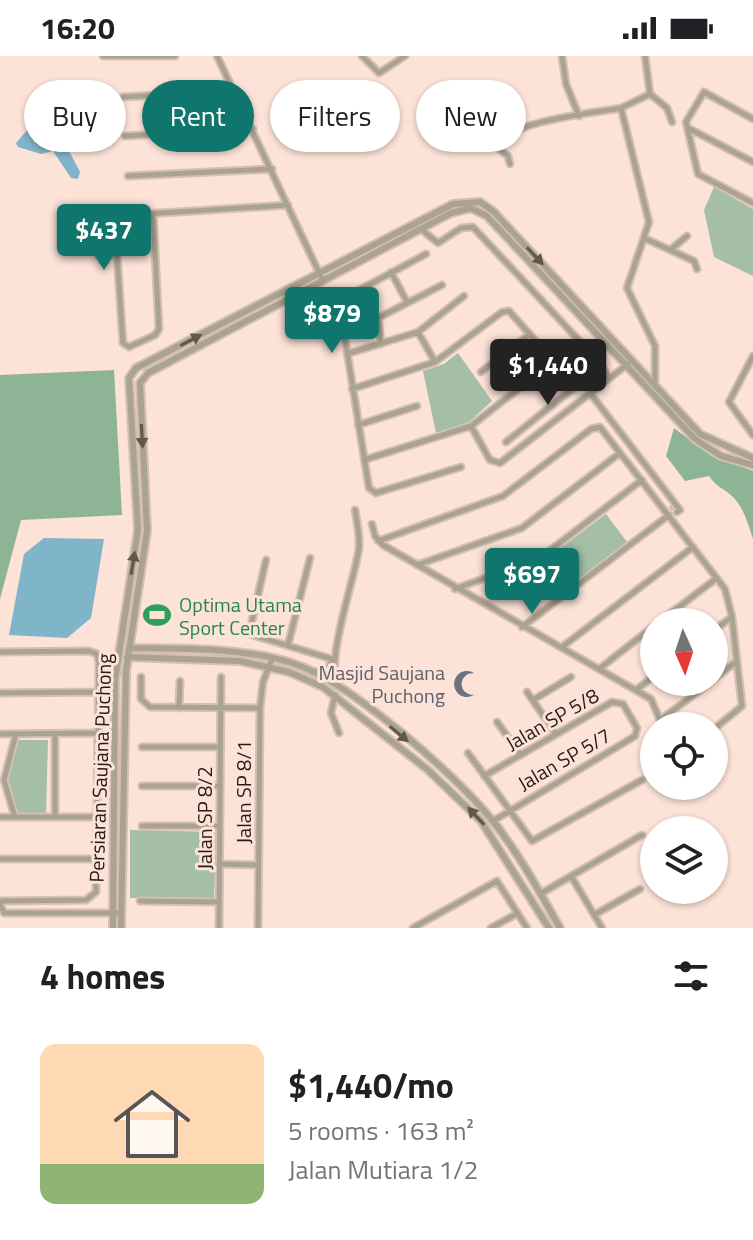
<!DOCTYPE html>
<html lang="en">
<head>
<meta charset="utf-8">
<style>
  body { margin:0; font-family:"Titillium Web",sans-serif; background:#f2f2f2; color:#202124; height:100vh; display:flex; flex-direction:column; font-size:30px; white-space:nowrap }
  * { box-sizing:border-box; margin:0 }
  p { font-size:26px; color:#757577 }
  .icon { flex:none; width:44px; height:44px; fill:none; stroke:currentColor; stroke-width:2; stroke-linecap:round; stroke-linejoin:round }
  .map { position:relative; height:872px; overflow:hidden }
  .side { display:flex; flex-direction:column; background:#fff; flex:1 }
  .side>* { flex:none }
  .hud { position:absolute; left:24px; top:24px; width:706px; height:72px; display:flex; gap:16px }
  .needle { width:52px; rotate:177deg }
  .tools { position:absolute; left:640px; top:552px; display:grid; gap:16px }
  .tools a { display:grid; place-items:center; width:88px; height:88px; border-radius:50%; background:#fff; box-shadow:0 2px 6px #0004; font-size:40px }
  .price { position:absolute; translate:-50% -68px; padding:0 18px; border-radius:8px; background:#0f766e; color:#fff; font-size:26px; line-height:52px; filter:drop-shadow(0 2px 4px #0008) }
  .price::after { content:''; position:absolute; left:50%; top:48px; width:24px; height:18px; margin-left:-12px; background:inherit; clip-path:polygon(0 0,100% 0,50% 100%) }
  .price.on { background:#222; color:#fff }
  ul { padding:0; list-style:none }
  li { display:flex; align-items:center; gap:24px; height:200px; padding:0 40px }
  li+li { border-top:2px solid #e0e0e0 }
  li span { display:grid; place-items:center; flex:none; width:224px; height:160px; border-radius:16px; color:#555 }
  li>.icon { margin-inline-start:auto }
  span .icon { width:96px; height:96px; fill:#fffc; stroke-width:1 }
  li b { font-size:34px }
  h2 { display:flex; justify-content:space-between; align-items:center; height:96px; padding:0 40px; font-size:34px }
  .chip { padding:0 28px; border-radius:36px; background:#fff; box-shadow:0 2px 6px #0004; font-size:28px; line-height:72px }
  .chip.on { background:#0f766e; color:#fff }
  .status { display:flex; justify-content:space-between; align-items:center; height:56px; padding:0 40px; background:#fff; direction:ltr }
  .status svg { height:22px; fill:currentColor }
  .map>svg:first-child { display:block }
  .green { fill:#a4bea8 }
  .forest { fill:#8db494 }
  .water { fill:#80b4c8 }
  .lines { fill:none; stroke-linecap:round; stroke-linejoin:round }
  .minor-tunnel { stroke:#d1bab1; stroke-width:5; stroke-dasharray:5 2.5; stroke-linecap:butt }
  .minor-casing { stroke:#d5beb4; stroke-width:9 }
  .tertiary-casing { stroke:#d5beb4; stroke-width:10 }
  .minor { stroke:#aaa390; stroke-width:5 }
  .tertiary { stroke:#aaa390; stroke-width:6 }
  .oneway { fill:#61584d }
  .labels { text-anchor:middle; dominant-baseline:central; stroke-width:6; stroke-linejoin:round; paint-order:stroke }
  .leisure-label { font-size:20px; fill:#27864d; stroke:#fce2d7; text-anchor:start }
  .worship-label { font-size:20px; fill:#5b616d; stroke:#fce2d7; text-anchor:end }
  .street-label { font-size:20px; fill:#251b17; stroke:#fce2d7 }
</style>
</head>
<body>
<div class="status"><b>16:20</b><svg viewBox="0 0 49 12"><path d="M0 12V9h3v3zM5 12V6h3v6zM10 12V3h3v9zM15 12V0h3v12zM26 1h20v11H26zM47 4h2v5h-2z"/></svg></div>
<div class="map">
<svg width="753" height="872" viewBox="0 0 753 872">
  <rect width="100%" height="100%" fill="#fce2d7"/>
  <path class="green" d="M 714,131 L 753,153 L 753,220 L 714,201 L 704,154 Z
    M 458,297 L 492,345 L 469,366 L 436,377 L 423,315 L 444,308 Z
    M 606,458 L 627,486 L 570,532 L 546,503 Z
    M 16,684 L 48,684 L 46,760 L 16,760 L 5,726 Z
    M 130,774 L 216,776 L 214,843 L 130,842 Z"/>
  <path class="forest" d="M 114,314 L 122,459 L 21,464 L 0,543 L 0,319 Z
    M 674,372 L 710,399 L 753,415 L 753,483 C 748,468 744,452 733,441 C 724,432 717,432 709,420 L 685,425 L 666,400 Z"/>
  <path class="water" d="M 60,72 L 67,77 L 68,93 L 80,116 L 78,123 L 71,122 L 53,95 L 41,98 L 18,91 L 16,87 L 28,73 L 49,76 Z
    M 44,482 L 104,483 L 91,562 L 67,582 L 9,579 L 24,498 Z"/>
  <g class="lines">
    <path class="minor-tunnel" d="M 670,453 L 673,451"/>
    <g class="minor-casing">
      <path id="minor" d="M 103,0 L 175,0
        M 217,0 L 323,225
        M 362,0 L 379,17 L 405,0
        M 562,0 L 566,28 L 579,60
        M 645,0 L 650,38 L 621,52 L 649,166 L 627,232 L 655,290 L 655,329
        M 650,38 L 667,52 L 672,66
        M 123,41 L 235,35
        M 753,63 L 704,36 L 686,66 L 698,118 L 753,147
        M 690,73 L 753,106
        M 125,80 L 253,73
        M 510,108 L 508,100 L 497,91 C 505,65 595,57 621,52
        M 128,120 L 272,113
        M 153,158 L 159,273 L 155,279 L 129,291 L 123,287 L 115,169 L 120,161 L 130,159 L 288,149
        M 422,174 L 438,187 L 461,172 L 473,171 L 601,308 L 609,323
        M 644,182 L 694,205 L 697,213
        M 670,194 L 687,180
        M 426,198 L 339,245 L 369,432 L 376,437 L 461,411
        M 391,216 L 407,246
        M 418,276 L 435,306
        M 381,288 L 378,262 L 442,229
        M 347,298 L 418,276 L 464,240
        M 753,300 L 729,346 L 753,379
        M 481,316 L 530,278
        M 352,333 L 435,306 L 502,256 L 509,255 L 576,330 L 506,386
        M 590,337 L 680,454 L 677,456
        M 358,369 L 417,350
        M 471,370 L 490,404 L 500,407 L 628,308
        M 364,404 L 471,370 L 555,304
        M 372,468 L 375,480 L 383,489 L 651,643 L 660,664 L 711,626
        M 378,485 L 503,440 L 591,373 L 600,371 L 725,533 L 732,561 L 742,650 L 714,673
        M 266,504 L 249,578 L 332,603
        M 417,509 L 522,472 L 620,397
        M 455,533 L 540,502 L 642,424
        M 659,566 L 717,522
        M 522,571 L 669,459
        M 714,574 L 732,561
        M 288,589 L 310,502
        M 562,591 L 693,491
        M 0,596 L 89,595 L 97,598 L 99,607 L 96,836 L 86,844 L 0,845
        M 599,613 L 654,570
        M 313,616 L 327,614 L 332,604
        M 141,621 L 141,643 L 150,651 L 260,652
        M 714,623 L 737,605
        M 338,629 C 325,604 355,523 359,492 C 360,479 357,466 355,454
        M 636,634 L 654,620
        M 527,636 L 556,678
        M 0,637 L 97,636
        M 335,639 L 331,657 L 339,677
        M 533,644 L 571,621
        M 179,652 L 180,625
        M 497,666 L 521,699
        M 0,678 L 96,677
        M 55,678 L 55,761
        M 142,691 L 220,691
        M 468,697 L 532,785 L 642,724
        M 484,720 L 612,646 L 623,648 L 637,672 L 635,680 L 622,688 L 493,765
        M 142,730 L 220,730
        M 0,761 L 96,761
        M 15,761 L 4,724 L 16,678
        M 142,770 L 220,770
        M 0,803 L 96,803
        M 219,808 L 258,809
        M 571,820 L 602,872
        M 540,838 L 642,779
        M 140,845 L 219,846
        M 0,848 L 4,857 L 121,857
        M 594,859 L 640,833
        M 219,872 L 221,621
        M 258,872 L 260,652 L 263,626 L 272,603
        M 413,872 L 497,825 L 527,872
        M 491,872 L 518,857"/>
    </g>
    <g class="tertiary-casing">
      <path id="tertiary" d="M 129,592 C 182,593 241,591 292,607 C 349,625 454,717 492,764 C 518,796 539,835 560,872
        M 127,601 L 240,605 L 289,616 L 323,631 L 428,714 L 481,765 L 549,872
        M 113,872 L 115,624 L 138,474 L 129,322 L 136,312 L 453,148 L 480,146 L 493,155 L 700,378 L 753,402
        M 121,872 L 126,615 L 147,475 L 140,327 L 148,317 L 451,157 L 471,152 L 487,160 L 695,383 L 721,400 L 753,409"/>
    </g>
    <use href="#minor" class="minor"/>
    <use href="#tertiary" class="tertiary"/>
  </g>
  <defs><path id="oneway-solid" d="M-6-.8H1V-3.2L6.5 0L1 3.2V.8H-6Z" transform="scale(2)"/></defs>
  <g class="oneway">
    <use href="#oneway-solid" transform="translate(535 200) rotate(47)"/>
    <use href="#oneway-solid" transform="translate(191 284) rotate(-28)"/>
    <use href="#oneway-solid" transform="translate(142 380) rotate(87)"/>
    <use href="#oneway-solid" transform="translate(133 507) rotate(-81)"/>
    <use href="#oneway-solid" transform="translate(399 678) rotate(40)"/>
    <use href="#oneway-solid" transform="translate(476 760) rotate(-133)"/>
  </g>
  <defs>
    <g id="stadium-bare" transform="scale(2.16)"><path d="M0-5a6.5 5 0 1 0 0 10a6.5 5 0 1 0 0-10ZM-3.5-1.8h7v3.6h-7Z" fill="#2e9e5b" stroke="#fce2d7" stroke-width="2.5" paint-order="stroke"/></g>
    <g id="mosque-bare" transform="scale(2.16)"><path d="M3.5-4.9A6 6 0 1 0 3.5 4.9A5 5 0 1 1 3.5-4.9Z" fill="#6b7280" stroke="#fce2d7" stroke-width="2.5" paint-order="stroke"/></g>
  </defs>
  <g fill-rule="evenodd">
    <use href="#stadium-bare" x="157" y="559"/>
    <use href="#mosque-bare" x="467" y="628"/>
  </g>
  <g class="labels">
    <g class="leisure-label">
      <text x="179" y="548">Optima Utama<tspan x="179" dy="23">Sport Center</tspan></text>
    </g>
    <g class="worship-label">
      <text x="445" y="616">Masjid Saujana<tspan x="445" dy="23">Puchong</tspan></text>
    </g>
    <g class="street-label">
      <text transform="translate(552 663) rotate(-30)">Jalan SP 5/8</text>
      <text transform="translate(564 703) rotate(-30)">Jalan SP 5/7</text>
      <text transform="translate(100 712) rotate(-88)">Persiaran Saujana Puchong</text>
      <text transform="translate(243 736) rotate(-90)">Jalan SP 8/1</text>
      <text transform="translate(204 762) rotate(-90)">Jalan SP 8/2</text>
    </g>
  </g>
</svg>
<div class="tools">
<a><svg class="needle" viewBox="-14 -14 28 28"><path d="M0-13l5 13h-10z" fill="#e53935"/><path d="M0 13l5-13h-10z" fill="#757577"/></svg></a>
<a><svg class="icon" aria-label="locate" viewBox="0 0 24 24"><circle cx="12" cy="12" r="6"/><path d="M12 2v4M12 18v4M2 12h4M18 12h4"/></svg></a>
<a><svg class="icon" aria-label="layers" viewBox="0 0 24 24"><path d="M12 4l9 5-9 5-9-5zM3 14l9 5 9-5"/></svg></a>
</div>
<b class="price" style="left:104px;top:216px">$437</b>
<b class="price" style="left:332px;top:299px">$879</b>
<b class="price on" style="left:548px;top:351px">$1,440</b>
<b class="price" style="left:532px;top:560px">$697</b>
<div class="hud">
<a class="chip">Buy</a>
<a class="chip on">Rent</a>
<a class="chip">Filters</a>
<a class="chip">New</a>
</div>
</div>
<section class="side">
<h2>4 homes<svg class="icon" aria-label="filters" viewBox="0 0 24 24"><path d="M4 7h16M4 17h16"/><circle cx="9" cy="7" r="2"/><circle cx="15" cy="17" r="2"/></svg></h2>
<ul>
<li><span style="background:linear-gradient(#ffd9b3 75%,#8fb573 0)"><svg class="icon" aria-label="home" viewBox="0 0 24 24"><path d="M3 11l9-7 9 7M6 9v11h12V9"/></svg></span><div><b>$1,440/mo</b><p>5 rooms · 163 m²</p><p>Jalan Mutiara 1/2</p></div></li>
</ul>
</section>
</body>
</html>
